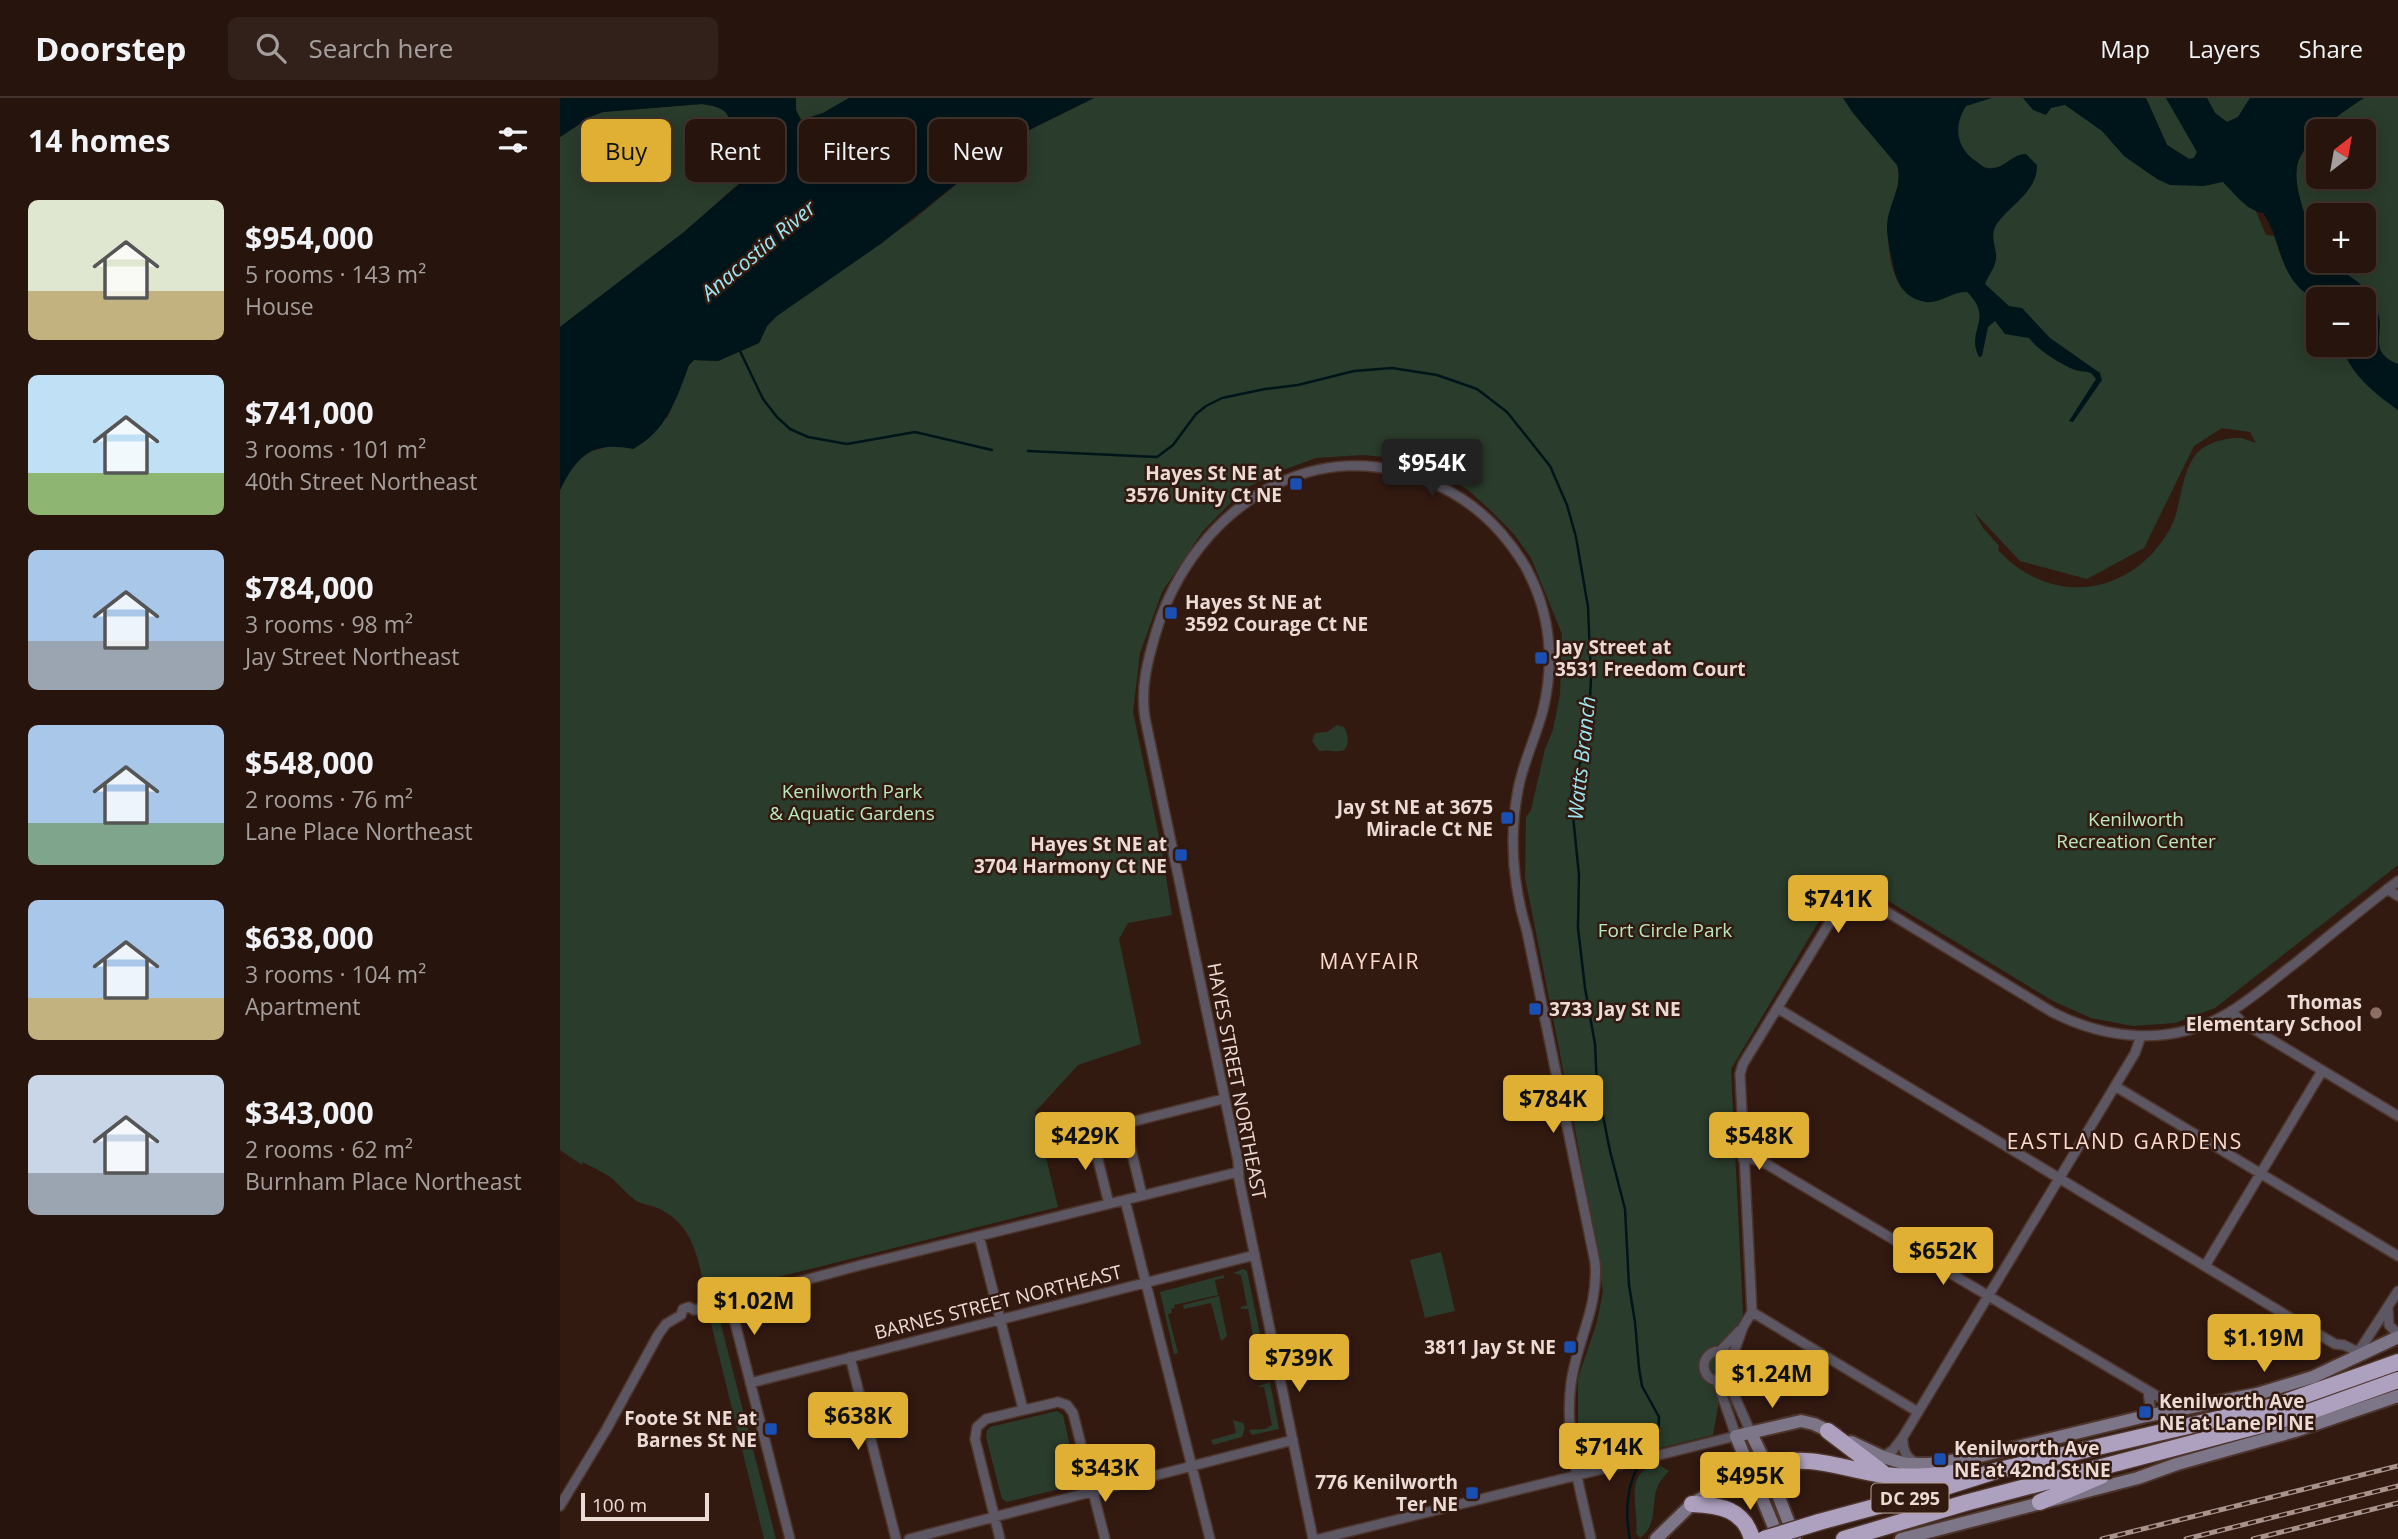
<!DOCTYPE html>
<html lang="en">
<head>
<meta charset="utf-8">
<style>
  body { margin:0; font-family:"Open Sans",sans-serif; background:#32211b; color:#f1f3f6; height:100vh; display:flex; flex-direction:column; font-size:26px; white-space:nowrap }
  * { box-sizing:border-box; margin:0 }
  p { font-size:23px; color:#a49e9d }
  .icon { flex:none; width:38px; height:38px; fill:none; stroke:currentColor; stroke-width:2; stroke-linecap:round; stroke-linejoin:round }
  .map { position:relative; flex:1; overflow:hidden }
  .drawer { display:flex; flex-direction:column; background:#26140d; width:560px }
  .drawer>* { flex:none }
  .top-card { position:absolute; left:21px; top:21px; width:665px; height:63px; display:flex; gap:14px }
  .needle { width:46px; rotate:31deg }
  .tools { position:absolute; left:1746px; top:21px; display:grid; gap:14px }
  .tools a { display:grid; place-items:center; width:70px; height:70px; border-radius:10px; background:#26140d; box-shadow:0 4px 18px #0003,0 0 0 2px #42332e; font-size:35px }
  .scale { position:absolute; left:21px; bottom:18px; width:128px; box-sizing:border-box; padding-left:7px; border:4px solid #ecdad4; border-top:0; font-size:19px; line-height:24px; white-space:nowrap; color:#ecdad4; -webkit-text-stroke:5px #331a11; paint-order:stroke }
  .price { position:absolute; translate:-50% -60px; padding:0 16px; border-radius:7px; background:#e0b034; color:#111; font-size:23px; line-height:46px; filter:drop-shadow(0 2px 4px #0008) }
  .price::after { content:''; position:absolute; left:50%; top:42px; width:21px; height:16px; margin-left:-10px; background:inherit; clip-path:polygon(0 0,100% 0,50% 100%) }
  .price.current { background:#222; color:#fff }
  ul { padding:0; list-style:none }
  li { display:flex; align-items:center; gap:21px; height:175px; padding:0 28px }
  li span { display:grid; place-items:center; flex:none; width:196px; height:140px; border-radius:10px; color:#555 }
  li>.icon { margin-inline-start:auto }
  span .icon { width:84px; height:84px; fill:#fffc; stroke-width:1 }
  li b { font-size:30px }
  h2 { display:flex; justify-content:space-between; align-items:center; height:84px; padding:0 28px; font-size:30px }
  .tag { padding:0 24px; border-radius:10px; background:#26140d; box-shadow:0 4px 18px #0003,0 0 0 2px #42332e; font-size:24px; line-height:63px }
  .tag.current { background:#e0b034; color:#111 }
  header { display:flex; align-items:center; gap:42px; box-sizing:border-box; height:98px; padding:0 35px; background:#26140d; border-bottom:2px solid #42332e }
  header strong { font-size:33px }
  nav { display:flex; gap:38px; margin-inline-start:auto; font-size:24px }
  .search { width:490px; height:63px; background:#32211b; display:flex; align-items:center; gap:18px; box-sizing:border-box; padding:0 24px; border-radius:10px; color:#a49e9d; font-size:26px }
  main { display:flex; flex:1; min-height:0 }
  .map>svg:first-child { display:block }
  .green { fill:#2a3c2c; fill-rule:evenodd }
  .water { fill:#00151a }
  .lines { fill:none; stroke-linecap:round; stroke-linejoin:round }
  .stream { stroke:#00151a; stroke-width:2.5 }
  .minor-casing { stroke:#4d352c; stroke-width:12 }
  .secondary-casing { stroke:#4d352c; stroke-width:16 }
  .motorway-casing { stroke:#4d352c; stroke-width:19 }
  .minor { stroke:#5c5763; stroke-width:9 }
  .secondary { stroke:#7d7588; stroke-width:12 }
  .motorway { stroke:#aea1bf; stroke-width:16 }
  .rail-casing { stroke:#a8938c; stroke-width:5 }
  .rail { stroke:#331a11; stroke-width:2.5; stroke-dasharray:8; stroke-linecap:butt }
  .motorway-bridge-casing { stroke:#4d352c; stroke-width:19; stroke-linecap:butt }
  .motorway-bridge { stroke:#aea1bf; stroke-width:16 }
  .transit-dot { fill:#1a4fb4; stroke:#331a11; stroke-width:2.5 }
  .education-dot { fill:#8d6e63; stroke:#331a11; stroke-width:2.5 }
  .labels { text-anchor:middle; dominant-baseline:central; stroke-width:5; stroke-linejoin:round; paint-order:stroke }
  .shield { fill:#331a11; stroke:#b4a09a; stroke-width:2 }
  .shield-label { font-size:18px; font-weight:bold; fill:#ecdad4 }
  .poi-label { font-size:19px; font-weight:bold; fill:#ecdad4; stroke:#331a11; text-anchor:end }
  .park-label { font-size:19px; fill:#b9e8be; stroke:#331a11 }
  .street-label { font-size:19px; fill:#ecdad4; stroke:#331a11 }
  .water-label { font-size:21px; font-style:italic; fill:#9ce5f2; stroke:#331a11 }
  .neighbourhood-label { font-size:21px; letter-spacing:2px; fill:#fddacd; stroke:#331a11 }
</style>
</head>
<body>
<header>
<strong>Doorstep</strong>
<div class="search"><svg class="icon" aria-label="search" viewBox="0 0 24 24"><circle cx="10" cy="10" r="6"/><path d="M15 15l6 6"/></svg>Search here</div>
<nav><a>Map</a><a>Layers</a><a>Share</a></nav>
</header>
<main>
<section class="drawer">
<h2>14 homes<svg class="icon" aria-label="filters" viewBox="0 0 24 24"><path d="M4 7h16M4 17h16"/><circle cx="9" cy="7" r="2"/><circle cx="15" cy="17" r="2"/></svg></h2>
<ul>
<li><span style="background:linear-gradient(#dfe7d0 65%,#c2b280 0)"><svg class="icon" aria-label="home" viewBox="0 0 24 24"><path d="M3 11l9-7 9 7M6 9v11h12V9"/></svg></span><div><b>$954,000</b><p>5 rooms · 143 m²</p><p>House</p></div></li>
<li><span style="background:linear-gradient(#bfe0f5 70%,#8fb573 0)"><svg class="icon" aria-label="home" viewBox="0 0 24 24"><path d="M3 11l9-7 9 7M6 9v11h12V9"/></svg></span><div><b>$741,000</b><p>3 rooms · 101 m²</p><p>40th Street Northeast</p></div></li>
<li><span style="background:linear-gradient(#a9c7e8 65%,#9aa5b1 0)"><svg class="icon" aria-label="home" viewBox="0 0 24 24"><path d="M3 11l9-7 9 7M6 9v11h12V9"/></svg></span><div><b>$784,000</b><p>3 rooms · 98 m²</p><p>Jay Street Northeast</p></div></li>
<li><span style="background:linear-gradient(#a9c7e8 70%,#7fa58c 0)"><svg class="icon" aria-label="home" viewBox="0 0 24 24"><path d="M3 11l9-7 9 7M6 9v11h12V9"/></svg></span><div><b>$548,000</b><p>2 rooms · 76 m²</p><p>Lane Place Northeast</p></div></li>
<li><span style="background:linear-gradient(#a9c7e8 70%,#c2b280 0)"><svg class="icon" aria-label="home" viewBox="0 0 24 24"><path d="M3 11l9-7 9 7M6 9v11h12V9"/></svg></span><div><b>$638,000</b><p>3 rooms · 104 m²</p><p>Apartment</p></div></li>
<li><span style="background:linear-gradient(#c9d6e8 70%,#9aa5b1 0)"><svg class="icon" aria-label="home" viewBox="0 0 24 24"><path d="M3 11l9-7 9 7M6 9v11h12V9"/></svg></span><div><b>$343,000</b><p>2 rooms · 62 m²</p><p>Burnham Place Northeast</p></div></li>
</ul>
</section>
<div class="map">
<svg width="1838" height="1441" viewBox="0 0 1838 1441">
  <rect width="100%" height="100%" fill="#331a11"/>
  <path class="green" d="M 236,0 L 289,0 L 263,15 L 241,22 L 236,12 Z
    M 534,0 L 1283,0 L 1293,15 L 1337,67 C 1342,84 1335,94 1331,110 C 1325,135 1328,172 1343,192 L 1392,0 L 1497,0 L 1663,84 L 1676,97 L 1693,107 L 1706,137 L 1714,138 C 1723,167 1732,188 1759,204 L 1759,247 L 1804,247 L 1819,218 L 1797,184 L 1768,163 L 1804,163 L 1804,117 L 1759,117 L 1759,153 C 1750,132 1732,90 1737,67 C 1740,56 1751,44 1759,35 L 1759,79 L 1804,79 L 1804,33 L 1761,33 L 1786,11 L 1804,0 L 1838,0 L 1838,767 L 1655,910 L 1615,925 L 1573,928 L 1531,920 L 1493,903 L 1317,796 C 1298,789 1287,785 1272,801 L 1171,971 L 1183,1215 L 1179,1242 L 1163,1280 L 1153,1337 L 1024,1369 L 1018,1338 L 1018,1280 L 1037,1224 L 1043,1193 L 1017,1042 L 965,779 L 966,719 L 971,712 L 985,651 L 993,632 L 1000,596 L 1002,536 L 971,460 L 953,435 L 928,410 L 908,392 L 885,377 L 835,360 L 803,357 L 756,360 L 723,372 L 684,391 L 642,434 L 602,494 L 580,555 L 573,614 L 602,753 L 612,817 L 568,825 L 559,841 L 581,946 L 518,967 L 475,1014 L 498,1109 L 146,1197 C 138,1162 135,1129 100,1111 C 92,1107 83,1107 75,1102 C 67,1096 62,1090 56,1084 C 47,1075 33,1070 23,1064 L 22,1067 L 0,1052 L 0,392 L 10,373 L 20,361 L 32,353 L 54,347 L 108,319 L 129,267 L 134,262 L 158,263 L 199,245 L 207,228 L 216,218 L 353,122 L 432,57 L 435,49 ZM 1662,330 L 1690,334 L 1696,345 C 1692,344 1686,341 1681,340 C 1667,339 1647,344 1637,355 C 1620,375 1622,408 1611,429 C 1573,499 1491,510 1438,452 L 1439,448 L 1423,430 L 1414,414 L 1460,463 L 1527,481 L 1584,450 L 1634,348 Z
    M 1586,0 L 1606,0 L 1634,48 L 1637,54 L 1634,60 L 1629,61 L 1607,47 Z
    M 1647,0 L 1690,0 L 1678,19 L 1667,24 L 1655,15 Z
    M 142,6 C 181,11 163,22 178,42 C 182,47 186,49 189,55 L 185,65 L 185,80 L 124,134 L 0,229 L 0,39 L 32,18 L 43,14 Z
    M 777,627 L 784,629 C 788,637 790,646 784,652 C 777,655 769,651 759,653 L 752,643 L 755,635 L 767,634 Z
    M 881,1154 L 895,1213 L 865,1220 L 850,1162 Z
    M 683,1171 L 687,1173 L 708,1275 L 694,1276 L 701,1273 L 695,1246 L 688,1245 L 694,1242 L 688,1211 L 681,1211 L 681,1209 L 687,1207 L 681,1177 L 673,1175 Z
    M 664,1177 L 664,1180 L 655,1182 L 658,1197 L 614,1207 L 615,1210 L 611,1211 L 612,1215 L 608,1216 L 618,1255 L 614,1256 L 600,1194 Z
    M 659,1198 L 667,1238 L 661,1243 L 651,1205 L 624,1211 L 623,1207 Z
    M 157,1211 L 216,1441 L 204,1441 L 148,1213 Z
    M 710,1284 L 719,1331 L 692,1337 L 689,1332 L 705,1331 L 712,1327 L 704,1289 L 697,1289 Z
    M 497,1313 L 503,1317 L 518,1384 L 515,1387 L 447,1404 L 442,1401 L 426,1339 L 427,1332 L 430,1329 Z
    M 673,1322 L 683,1325 L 685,1330 L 682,1339 L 653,1347 L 651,1342 L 676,1335 Z
    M 1099,1367 L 1109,1373 C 1105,1377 1101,1382 1098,1387 C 1090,1407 1099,1425 1080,1440 L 1076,1435 C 1080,1411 1061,1372 1099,1367 Z"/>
  <path class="water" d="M 0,0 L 236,0 L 236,12 L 241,22 L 263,15 L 289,0 L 534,0 L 435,49 L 432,57 L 322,145 L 217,218 L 207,228 L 199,245 L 158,263 L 134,262 L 129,267 C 117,300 106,334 73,351 C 31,343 18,357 0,392 L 0,229 L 124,134 L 185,81 L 185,64 L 189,55 C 186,49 182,48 178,43 C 164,20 177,11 142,6 L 43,14 L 32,18 L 0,39 Z
    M 1283,0 L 1432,0 L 1406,8 C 1393,29 1396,50 1417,64 C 1422,68 1426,71 1432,70 C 1445,70 1452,56 1466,56 L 1477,67 C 1478,95 1447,108 1435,129 C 1431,138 1435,147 1436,156 C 1437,169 1429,175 1425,186 L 1449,208 L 1462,210 L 1490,240 L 1540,275 L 1542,282 L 1513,324 L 1509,323 L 1536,281 L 1531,275 C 1526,273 1521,274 1515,272 C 1500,266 1479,253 1469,240 L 1445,236 L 1435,223 L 1428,229 L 1422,258 L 1419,259 C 1405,232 1435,221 1407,194 C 1393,193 1379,206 1366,204 C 1340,200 1335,179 1331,156 C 1329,148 1327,138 1327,129 C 1327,107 1344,90 1337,67 L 1293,15 Z
    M 1463,0 L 1586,0 L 1607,47 L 1629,61 L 1634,60 L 1637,54 L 1606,0 L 1647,0 L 1655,15 L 1667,24 L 1678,19 L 1690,0 L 1804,0 C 1782,14 1741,42 1737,69 C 1733,92 1750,131 1759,153 L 1759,163 C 1771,163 1778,170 1788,177 C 1803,187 1813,196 1818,215 C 1825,235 1807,254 1838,266 L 1838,312 C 1813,294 1791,277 1781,247 L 1804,247 L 1804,201 L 1759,201 L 1759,204 C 1715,180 1726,149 1703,115 C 1687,113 1674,95 1663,84 L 1644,88 L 1610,87 L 1597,81 L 1564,58 L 1542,33 L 1505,7 L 1491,10 L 1486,17 L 1473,12 Z"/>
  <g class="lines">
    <path class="stream" d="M 180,253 L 203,301 L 217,319 L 230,331 L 248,339 L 287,346 L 355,334 L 432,352
      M 468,353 L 597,359 L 613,347 L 636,316 L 646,308 L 662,300 L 705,291 L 738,287 L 794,273 L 832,270 L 877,277 L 917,291 L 947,314 L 990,368 L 1007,407 L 1016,439 L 1028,509 L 1031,580 L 1029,624 L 1027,639 L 1011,698 L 1019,777 L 1018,830 L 1025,890 L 1035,946 L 1037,988 L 1050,1053 L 1065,1111 L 1069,1187 L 1075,1224 L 1079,1270 L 1082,1288 L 1099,1319 L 1098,1340 L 1088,1357
      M 1070,1441 C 1065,1418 1066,1382 1082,1364"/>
    <g class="minor-casing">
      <path id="minor" d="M 1827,791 L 1838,798
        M 1217,910 L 1744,1228 L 1775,1246 L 1784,1247 L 1802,1256
        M 1671,913 L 1682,924 L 1838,1018
        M 1555,988 L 1838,1158
        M 565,1026 L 582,1097
        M 1183,1061 L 1192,1061 L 1203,1064 L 1619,1311
        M 565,1102 L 650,1441
        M 549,1106 L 531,1034 L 663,1001
        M 419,1138 L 463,1311
        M 1645,1168 L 1762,973
        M 169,1201 L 230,1441
        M 1828,1209 L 1829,1227 L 1838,1236
        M 1192,1214 L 1358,1314
        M 1160,1253 L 1179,1233
        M1144 1268a15 15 0 1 1 30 0a15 15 0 1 1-30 0Z
        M 1797,1256 L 1838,1193
        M 290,1259 L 336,1441
        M 1172,1260 L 1183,1229 L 1192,1214 L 1180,976 L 1183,966 L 1284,801 L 1292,798 L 1304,800 L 1492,914 C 1546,942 1610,948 1665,917 C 1691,902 1714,881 1738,863 C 1771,836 1804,809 1838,783
        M 1167,1281 L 1191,1335
        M 190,1285 L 695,1157
        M 1586,1318 L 1590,1308 L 1588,1294
        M 1343,1339 C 1342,1352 1346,1360 1358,1366
        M 1323,1359 L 1333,1352 L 1343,1339 L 1575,955 L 1581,938
        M 0,1408 L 46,1332 L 98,1237 L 106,1226 L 121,1217 L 123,1211 L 129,1209 L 134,1212 L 301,1167 L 678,1074
        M 349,1441 L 733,1342
        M 440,1441 L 415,1341 L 417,1329 L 426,1321 L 498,1304 L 507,1307 L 513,1315 L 545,1441
        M 753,1441 L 679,1081 L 678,1063 L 585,620 C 580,589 588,561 597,531 C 634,412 755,328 877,387 C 914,404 944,433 965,468 C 990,513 995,562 983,612 C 976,639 963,664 958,692 C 949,739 953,788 967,834 L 1035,1164 C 1039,1209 1017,1242 1011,1285 C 1004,1338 1020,1390 1031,1441
        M 759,1441 L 1176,1338 L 1157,1283"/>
    </g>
    <g class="secondary-casing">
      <path id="secondary" d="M 1191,1335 L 1207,1368 L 1235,1441
        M 1291,1344 L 1323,1359 L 1346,1366 L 1369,1366 L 1412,1360 L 1586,1318 L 1697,1296 L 1753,1279 L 1838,1239
        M 1096,1441 L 1132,1406 L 1152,1394 L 1197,1372
        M 1219,1441 L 1176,1338 L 1241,1323 L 1254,1326 L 1275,1336
        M 1341,1441 L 1578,1380 L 1617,1366 L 1735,1333 L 1838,1298"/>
    </g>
    <g class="motorway-casing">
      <path id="motorway" d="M 1268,1333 L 1322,1374
        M 1207,1368 C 1249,1354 1284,1372 1325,1377 C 1355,1381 1383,1377 1413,1372
        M 1480,1404 L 1541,1378
        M 1132,1406 C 1160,1407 1184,1411 1192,1441
        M 1259,1424 L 1363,1396 L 1439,1372 L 1714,1308 L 1838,1264
        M 1284,1441 L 1405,1405 L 1743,1316 L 1838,1282"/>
    </g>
    <use href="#minor" class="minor"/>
    <use href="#secondary" class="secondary"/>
    <use href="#motorway" class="motorway"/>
    <g class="rail-casing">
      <path id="rail" d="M 1542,1441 L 1838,1368
        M 1626,1441 L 1838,1388
        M 1693,1441 L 1838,1405"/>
    </g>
    <use href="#rail" class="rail"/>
    <g class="motorway-bridge-casing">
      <path id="motorway-bridge" d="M 1204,1441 L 1259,1424"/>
    </g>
    <use href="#motorway-bridge" class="motorway-bridge"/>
  </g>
  <g class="transit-dot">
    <rect x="729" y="379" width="14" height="14" rx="3.5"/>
    <rect x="604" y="508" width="14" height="14" rx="3.5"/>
    <rect x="974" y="553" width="14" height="14" rx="3.5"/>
    <rect x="940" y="713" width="14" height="14" rx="3.5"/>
    <rect x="614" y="750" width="14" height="14" rx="3.5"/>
    <rect x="968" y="904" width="14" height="14" rx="3.5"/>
    <rect x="1003" y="1242" width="14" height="14" rx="3.5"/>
    <rect x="1578" y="1307" width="14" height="14" rx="3.5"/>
    <rect x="204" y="1324" width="14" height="14" rx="3.5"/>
    <rect x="1373" y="1354" width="14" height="14" rx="3.5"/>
    <rect x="905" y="1388" width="14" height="14" rx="3.5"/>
  </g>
  <circle class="education-dot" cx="1816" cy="915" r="7"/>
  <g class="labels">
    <rect class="shield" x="1311.5" y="1385.5" width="77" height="29" rx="5"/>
    <g class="shield-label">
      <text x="1350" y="1400">DC 295</text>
    </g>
    <g class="poi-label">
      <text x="722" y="375">Hayes St NE at<tspan x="722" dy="22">3576 Unity Ct NE</tspan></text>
      <text x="625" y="504" text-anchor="start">Hayes St NE at<tspan x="625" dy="22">3592 Courage Ct NE</tspan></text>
      <text x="995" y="549" text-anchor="start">Jay Street at<tspan x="995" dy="22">3531 Freedom Court</tspan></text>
      <text x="933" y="709">Jay St NE at 3675<tspan x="933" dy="22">Miracle Ct NE</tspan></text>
      <text x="607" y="746">Hayes St NE at<tspan x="607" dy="22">3704 Harmony Ct NE</tspan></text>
      <text x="1802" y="904">Thomas<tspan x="1802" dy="22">Elementary School</tspan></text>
      <text x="989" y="911" text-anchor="start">3733 Jay St NE</text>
      <text x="996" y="1249">3811 Jay St NE</text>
      <text x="1599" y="1303" text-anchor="start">Kenilworth Ave<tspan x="1599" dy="22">NE at Lane Pl NE</tspan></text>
      <text x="197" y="1320">Foote St NE at<tspan x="197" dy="22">Barnes St NE</tspan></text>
      <text x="1394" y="1350" text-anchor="start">Kenilworth Ave<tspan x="1394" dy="22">NE at 42nd St NE</tspan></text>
      <text x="898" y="1384">776 Kenilworth<tspan x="898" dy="22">Ter NE</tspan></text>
    </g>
    <g class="park-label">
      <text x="292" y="693">Kenilworth Park<tspan x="292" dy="22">&amp; Aquatic Gardens</tspan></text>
      <text x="1576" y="721">Kenilworth<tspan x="1576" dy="22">Recreation Center</tspan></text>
      <text x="1105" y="832">Fort Circle Park</text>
    </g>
    <g class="street-label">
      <text transform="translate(677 983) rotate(79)">HAYES STREET NORTHEAST</text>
      <text transform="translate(438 1204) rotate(-14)">BARNES STREET NORTHEAST</text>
    </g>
    <g class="water-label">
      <text transform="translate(198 152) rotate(-40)">Anacostia River</text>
      <text transform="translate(1021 660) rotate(-84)">Watts Branch</text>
    </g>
    <g class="neighbourhood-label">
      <text x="810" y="863">MAYFAIR</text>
      <text x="1565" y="1043">EASTLAND GARDENS</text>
    </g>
  </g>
</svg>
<div class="tools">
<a><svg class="needle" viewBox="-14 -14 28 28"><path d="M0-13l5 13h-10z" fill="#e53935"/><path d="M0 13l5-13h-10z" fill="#a49e9d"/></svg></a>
<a>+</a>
<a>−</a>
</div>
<div class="scale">100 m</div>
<b class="price current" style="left:872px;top:401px">$954K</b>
<b class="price" style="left:1278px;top:837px">$741K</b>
<b class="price" style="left:993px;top:1037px">$784K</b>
<b class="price" style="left:525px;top:1074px">$429K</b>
<b class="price" style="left:1199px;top:1074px">$548K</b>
<b class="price" style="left:1383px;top:1189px">$652K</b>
<b class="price" style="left:194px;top:1239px">$1.02M</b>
<b class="price" style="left:1704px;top:1276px">$1.19M</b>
<b class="price" style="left:739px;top:1296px">$739K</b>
<b class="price" style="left:1212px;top:1312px">$1.24M</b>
<b class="price" style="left:298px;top:1354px">$638K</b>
<b class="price" style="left:1049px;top:1385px">$714K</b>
<b class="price" style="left:545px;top:1406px">$343K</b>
<b class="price" style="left:1190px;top:1414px">$495K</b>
<div class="top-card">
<a class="tag current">Buy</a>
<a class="tag">Rent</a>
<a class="tag">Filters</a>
<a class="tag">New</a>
</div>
</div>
</main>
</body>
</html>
